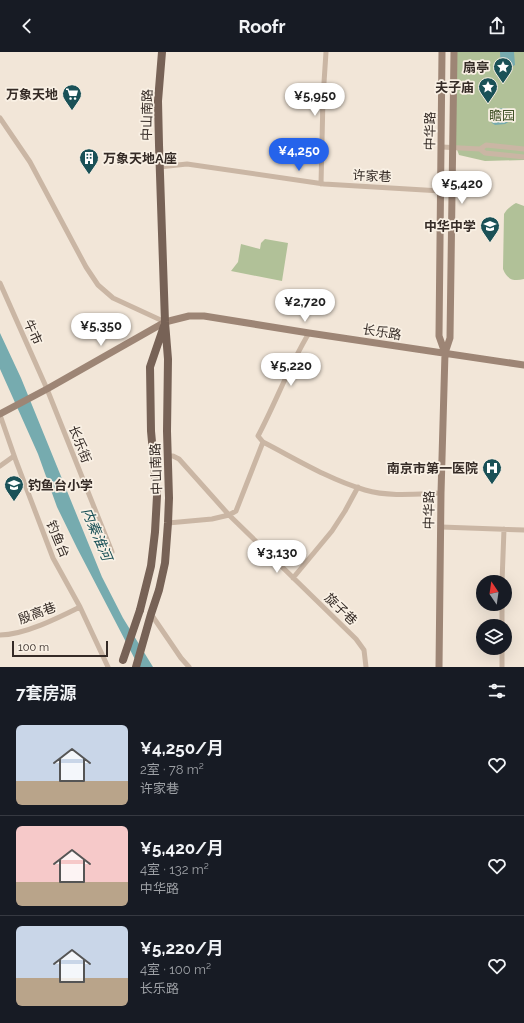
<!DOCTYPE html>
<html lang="zh">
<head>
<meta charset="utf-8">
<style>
  body { margin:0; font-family:Raleway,"Noto Sans SC",sans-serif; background:#242831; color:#f1f3f6; height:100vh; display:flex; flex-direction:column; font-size:15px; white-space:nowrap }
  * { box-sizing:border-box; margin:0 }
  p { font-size:13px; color:#9ea1a6 }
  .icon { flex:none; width:22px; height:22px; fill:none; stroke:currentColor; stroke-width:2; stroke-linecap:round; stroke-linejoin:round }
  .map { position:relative; height:615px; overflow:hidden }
  .sheet { display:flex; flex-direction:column; background:#171b24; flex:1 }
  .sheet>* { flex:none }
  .needle { width:26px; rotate:347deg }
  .buttons { position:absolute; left:476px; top:523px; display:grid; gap:8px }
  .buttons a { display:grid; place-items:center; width:36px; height:36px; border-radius:50%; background:#171b24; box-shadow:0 4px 16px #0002; font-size:20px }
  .scale { position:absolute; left:12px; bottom:10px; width:96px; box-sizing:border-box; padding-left:4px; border:2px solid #352b26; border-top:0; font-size:11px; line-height:14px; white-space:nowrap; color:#352b26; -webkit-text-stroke:3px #f9f0e4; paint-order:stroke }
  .price { position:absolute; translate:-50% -34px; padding:0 9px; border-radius:14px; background:#fff; color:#222; font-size:13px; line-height:26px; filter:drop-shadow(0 1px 2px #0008) }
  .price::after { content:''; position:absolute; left:50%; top:24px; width:12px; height:9px; margin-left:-6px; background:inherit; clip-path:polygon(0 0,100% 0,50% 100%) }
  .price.active { background:#2563eb; color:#fff }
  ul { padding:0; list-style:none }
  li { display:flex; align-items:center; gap:12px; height:100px; padding:0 16px }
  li+li { border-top:1px solid #363941 }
  li span { display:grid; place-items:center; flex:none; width:112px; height:80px; border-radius:6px; color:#555 }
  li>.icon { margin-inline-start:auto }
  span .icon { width:48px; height:48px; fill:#fffc; stroke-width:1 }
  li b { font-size:17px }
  h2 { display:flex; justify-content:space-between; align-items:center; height:48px; padding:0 16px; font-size:17px }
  header { display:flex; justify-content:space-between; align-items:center; height:52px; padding:0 16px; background:#171b24; font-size:18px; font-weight:700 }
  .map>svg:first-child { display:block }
  .green { fill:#b1c198 }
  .water { fill:#76abaf }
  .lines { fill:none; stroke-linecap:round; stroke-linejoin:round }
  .minor { stroke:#cab6a4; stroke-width:5 }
  .secondary { stroke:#9d8575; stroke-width:7 }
  .primary { stroke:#776256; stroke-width:8 }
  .primary-bridge { stroke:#776256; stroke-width:8 }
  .labels { text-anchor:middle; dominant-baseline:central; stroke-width:3.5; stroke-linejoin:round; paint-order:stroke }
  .poi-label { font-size:13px; font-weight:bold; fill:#352b26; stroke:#f9f0e4; text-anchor:end }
  .street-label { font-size:13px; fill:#352b26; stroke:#f9f0e4 }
  .park-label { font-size:13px; fill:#425329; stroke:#f9f0e4 }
  .water-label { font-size:14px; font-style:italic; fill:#1a5157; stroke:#f9f0e4 }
</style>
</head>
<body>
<header><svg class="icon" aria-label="back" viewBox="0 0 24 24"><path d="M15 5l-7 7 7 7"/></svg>Roofr<svg class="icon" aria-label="share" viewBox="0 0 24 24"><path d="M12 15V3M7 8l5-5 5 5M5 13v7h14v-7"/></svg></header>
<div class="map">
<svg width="524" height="615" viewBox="0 0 524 615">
  <rect width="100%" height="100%" fill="#f2e6d8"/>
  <path class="green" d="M 452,0 L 524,0 L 524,108 L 485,109 L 459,103 L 452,84 L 450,64 L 453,39 Z
    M 516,151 L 524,154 L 524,227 C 513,230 507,227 503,217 L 504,162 C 507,157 511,154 516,151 Z
    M 265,187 L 288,191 L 282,229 L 231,219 L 238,210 L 241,192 L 260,197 L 261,191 Z"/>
  <path class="water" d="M 500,0 L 514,0 L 515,13 L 509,16 L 506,20 L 501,18 Z
    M 505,56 L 508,57 L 512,62 L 510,69 L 505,72 L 495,73 L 492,71 L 491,67 L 494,62 L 494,57 Z
    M 0,281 L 21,326 L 102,525 L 123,566 L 153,615 L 139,615 L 77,496 L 57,455 L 38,402 L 0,317 Z"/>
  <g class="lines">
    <path class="minor" d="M 0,66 L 30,110 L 86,215 L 98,233 L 113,246 L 165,270
      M 442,95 L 480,97 L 486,93 L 524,97
      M 480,97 L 485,101 L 524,105
      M 159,115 L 187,112 L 324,132 L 441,139
      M 321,132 L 323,46 L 326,0
      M 0,231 L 47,337 L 112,500
      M 0,363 L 16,409 L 53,506 L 80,555 L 108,615
      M 263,390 L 258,384 C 276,350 289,314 309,281
      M 167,404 L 173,404 L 179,407 L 229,463 L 236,459 L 263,390 C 296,407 328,427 365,438 C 389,445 416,442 441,441
      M 0,414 L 14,404
      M 168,471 L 212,467 L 229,463 L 356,587 L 364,598 L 366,615
      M 441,475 L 524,478
      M 293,526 L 332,479 L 345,459 L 358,435
      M 502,530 L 504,477
      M 151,562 L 181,606 L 189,615
      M 502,574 L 502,552
      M 0,583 C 24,583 58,566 80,555
      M 502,615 L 502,596"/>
    <path class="secondary" d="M 442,0 L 439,284 L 445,301
      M 0,362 L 47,337 L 165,270 L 189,264 L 204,264 L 309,281 L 524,313
      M 439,615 L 441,441 L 445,301 L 450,286 L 454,0"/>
    <path class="primary" d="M 140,558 L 151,514 L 155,480 L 157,444 L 151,379 L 150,315 L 164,274
      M 136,615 L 151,562 L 159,538 L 165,511 L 168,471 L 169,446 L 167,379 L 168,307 L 165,270 L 159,93 L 158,49 L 162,0"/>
    <path class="primary-bridge" d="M 123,608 L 140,558"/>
  </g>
  <defs>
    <g id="sight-pin" transform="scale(1)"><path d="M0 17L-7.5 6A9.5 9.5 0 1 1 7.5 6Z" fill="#1a5157" stroke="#f9f0e4"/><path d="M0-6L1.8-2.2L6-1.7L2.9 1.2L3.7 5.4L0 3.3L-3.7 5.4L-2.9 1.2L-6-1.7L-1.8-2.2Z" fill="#fff"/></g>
    <g id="supermarket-pin" transform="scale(1)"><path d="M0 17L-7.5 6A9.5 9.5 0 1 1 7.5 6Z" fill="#1a5157" stroke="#f9f0e4"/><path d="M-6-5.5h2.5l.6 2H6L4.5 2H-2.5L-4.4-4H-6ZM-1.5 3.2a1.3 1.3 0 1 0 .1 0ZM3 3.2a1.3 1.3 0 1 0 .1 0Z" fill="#fff"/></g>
    <g id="building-pin" transform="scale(1)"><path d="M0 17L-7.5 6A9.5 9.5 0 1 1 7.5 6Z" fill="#1a5157" stroke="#f9f0e4"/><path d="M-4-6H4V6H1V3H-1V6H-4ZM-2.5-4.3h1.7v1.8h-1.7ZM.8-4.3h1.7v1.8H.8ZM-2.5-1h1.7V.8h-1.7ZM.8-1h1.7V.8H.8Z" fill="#fff"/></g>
    <g id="school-pin" transform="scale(1)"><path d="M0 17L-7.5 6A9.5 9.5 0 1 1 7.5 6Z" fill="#1a5157" stroke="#f9f0e4"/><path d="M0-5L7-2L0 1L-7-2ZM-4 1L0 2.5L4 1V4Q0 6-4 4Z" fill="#fff"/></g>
    <g id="hospital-pin" transform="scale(1)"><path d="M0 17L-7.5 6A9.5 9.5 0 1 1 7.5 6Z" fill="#1a5157" stroke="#f9f0e4"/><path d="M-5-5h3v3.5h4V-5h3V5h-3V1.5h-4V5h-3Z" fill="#fff"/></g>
  </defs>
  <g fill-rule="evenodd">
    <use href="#sight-pin" x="503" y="15"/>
    <use href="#sight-pin" x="488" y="35"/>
    <use href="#supermarket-pin" x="72" y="42"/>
    <use href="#building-pin" x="89" y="106"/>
    <use href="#school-pin" x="490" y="174"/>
    <use href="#hospital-pin" x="492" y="416"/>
    <use href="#school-pin" x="14" y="433"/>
  </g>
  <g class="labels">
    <g class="poi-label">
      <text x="489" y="15">扇亭</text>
      <text x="474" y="35">夫子庙</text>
      <text x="58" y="42">万象天地</text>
      <text x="103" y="106" text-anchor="start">万象天地A座</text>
      <text x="476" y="174">中华中学</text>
      <text x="478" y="416">南京市第一医院</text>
      <text x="28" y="433" text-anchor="start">钓鱼台小学</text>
    </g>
    <g class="street-label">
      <text transform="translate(147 63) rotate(-89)">中山南路</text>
      <text transform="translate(430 79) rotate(-89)">中华路</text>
      <text transform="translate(372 124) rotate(3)">许家巷</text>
      <text transform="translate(33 280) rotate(66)">牛市</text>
      <text transform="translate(382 280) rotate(9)">长乐路</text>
      <text transform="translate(80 392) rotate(69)">长乐街</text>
      <text transform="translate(156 417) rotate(-92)">中山南路</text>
      <text transform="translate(429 458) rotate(-89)">中华路</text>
      <text transform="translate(58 487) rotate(67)">钓鱼台</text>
      <text transform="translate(341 557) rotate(44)">旋子巷</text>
      <text transform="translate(37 561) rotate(-20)">殷高巷</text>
    </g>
    <g class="park-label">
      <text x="502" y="63">瞻园</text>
    </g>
    <g class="water-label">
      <text transform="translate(97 482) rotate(67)">内秦淮河</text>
    </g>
  </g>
</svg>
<div class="buttons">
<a><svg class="needle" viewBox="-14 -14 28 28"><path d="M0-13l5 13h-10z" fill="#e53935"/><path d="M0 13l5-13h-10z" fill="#9ea1a6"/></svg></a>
<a><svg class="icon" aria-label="layers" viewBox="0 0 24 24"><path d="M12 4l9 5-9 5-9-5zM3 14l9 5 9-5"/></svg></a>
</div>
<div class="scale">100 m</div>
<b class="price" style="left:315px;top:65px">¥5,950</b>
<b class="price active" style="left:299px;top:120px">¥4,250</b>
<b class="price" style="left:462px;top:153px">¥5,420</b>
<b class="price" style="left:305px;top:271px">¥2,720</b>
<b class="price" style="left:101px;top:295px">¥5,350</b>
<b class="price" style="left:291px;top:335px">¥5,220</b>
<b class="price" style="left:277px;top:522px">¥3,130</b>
</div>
<section class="sheet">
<h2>7套房源<svg class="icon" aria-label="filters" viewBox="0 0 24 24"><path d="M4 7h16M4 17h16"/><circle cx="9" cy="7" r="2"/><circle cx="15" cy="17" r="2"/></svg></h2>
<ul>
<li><span style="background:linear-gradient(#c9d6e8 70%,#b9a48a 0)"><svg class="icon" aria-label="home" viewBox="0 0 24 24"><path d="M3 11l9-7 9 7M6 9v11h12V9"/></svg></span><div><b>¥4,250/月</b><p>2室 · 78 m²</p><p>许家巷</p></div><svg class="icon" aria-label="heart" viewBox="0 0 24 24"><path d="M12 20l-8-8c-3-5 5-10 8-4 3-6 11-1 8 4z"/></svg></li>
<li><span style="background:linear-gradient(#f6c9c9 70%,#b9a48a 0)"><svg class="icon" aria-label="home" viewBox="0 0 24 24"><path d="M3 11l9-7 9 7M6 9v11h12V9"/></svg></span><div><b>¥5,420/月</b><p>4室 · 132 m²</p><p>中华路</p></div><svg class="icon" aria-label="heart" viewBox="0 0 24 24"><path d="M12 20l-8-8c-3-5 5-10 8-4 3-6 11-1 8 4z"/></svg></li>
<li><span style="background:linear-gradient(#c9d6e8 65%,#b9a48a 0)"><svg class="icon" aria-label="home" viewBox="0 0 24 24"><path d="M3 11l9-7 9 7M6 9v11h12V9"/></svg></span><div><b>¥5,220/月</b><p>4室 · 100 m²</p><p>长乐路</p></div><svg class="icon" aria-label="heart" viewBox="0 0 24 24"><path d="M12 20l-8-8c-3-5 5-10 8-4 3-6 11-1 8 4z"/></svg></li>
</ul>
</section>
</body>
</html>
